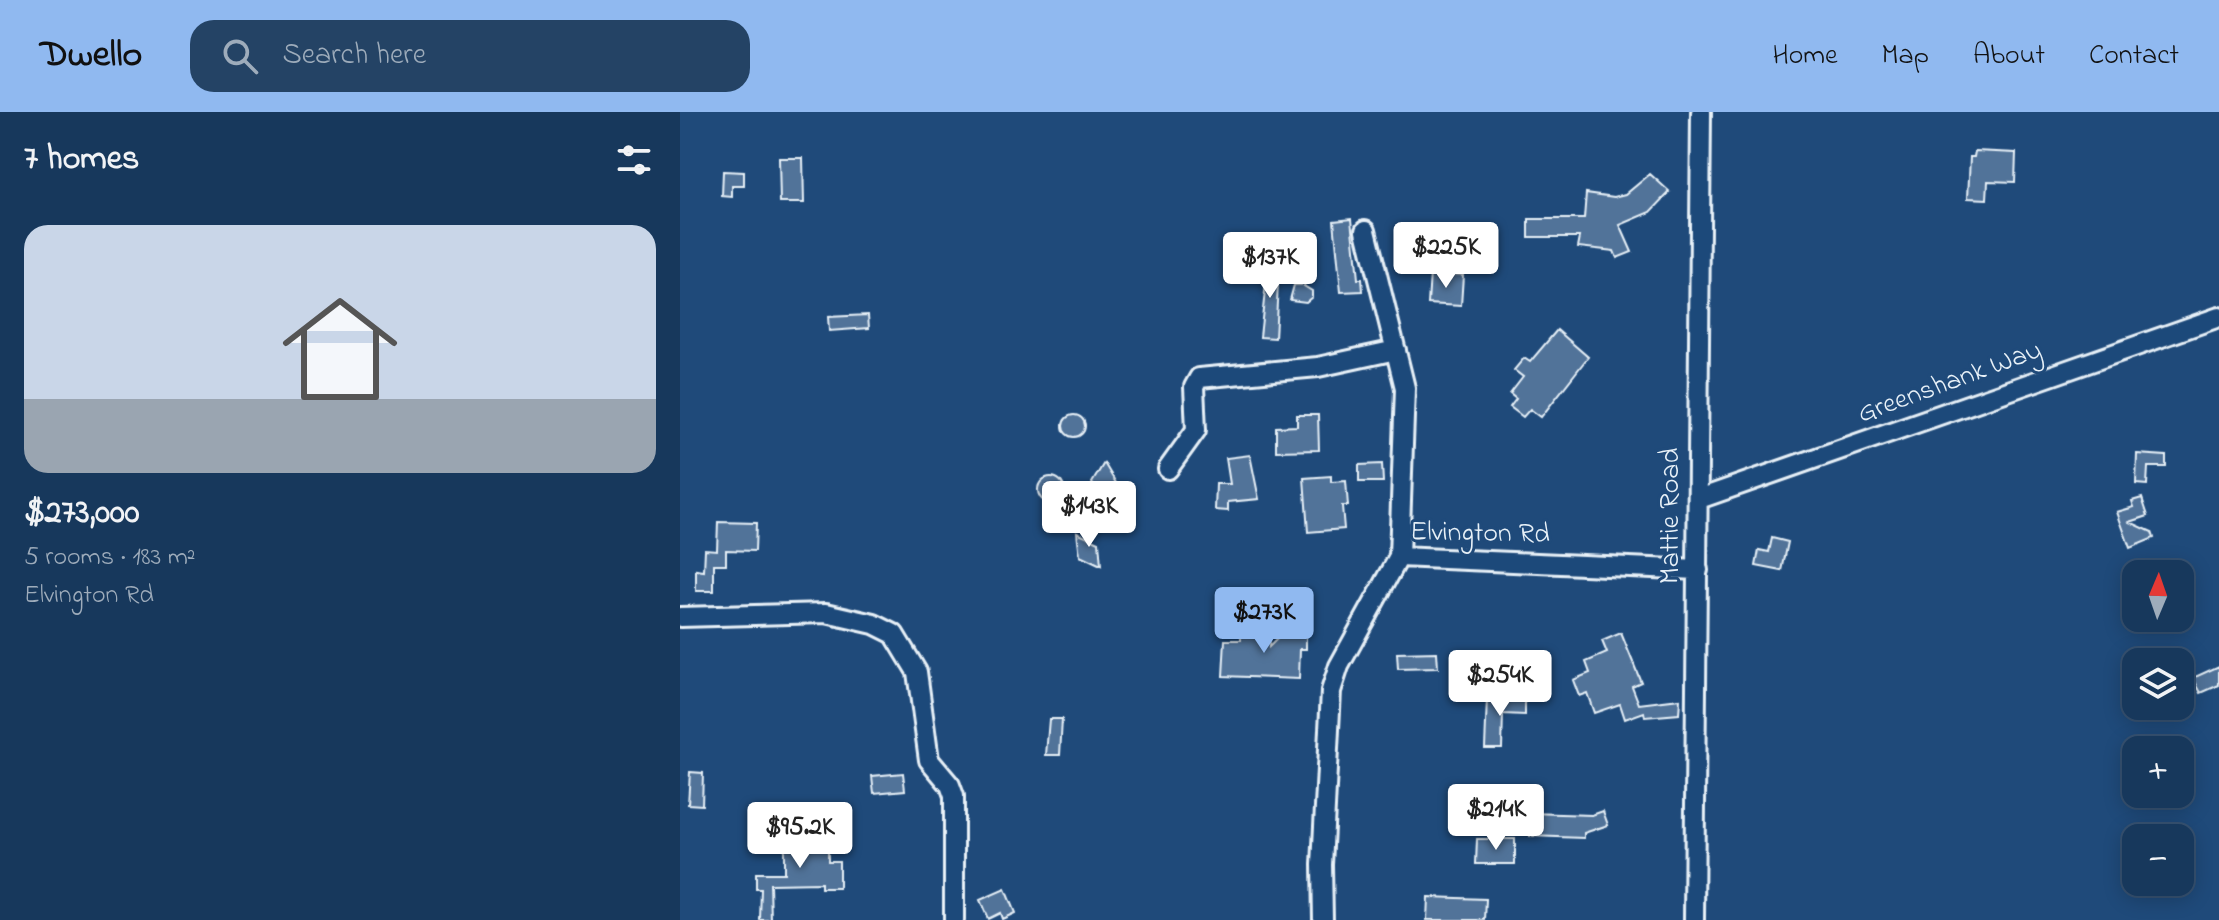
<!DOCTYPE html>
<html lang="en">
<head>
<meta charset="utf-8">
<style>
  body { margin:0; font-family:"Indie Flower",sans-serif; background:#244365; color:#f1f3f6; height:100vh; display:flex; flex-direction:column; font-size:30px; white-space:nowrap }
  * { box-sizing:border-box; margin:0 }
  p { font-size:26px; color:#9eacbb }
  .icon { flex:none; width:44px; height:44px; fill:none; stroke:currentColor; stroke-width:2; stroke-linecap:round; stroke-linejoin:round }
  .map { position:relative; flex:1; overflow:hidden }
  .side { display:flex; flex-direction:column; background:#17385c; width:680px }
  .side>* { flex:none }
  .needle { width:52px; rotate:2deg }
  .fabs { position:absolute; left:1442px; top:448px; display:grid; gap:16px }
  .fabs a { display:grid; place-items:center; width:72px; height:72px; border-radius:16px; background:#17385c; box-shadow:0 4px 20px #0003,0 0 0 2px #365272; font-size:40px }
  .price { position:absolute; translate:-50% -68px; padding:0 18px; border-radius:8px; background:#fff; color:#222; font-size:26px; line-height:52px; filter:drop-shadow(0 2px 4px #0008) }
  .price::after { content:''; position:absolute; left:50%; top:48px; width:24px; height:18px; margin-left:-12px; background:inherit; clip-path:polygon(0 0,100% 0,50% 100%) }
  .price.selected { background:#90b9f0; color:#111 }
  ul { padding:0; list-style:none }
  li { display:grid; align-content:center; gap:16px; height:424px; padding:0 24px }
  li+li { border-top:2px solid #365272 }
  li span { display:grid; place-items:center; height:248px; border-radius:24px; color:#555 }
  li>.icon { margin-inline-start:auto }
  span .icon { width:144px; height:144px; fill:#fffc; stroke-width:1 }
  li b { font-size:34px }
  h2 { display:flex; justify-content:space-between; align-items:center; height:96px; padding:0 24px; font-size:34px }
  header { display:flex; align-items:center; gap:48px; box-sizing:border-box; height:112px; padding:0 40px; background:#90b9f0; color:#111 }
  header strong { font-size:38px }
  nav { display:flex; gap:44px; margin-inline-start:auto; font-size:28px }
  .search { width:560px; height:72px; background:#244365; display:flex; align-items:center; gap:20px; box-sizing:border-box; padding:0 28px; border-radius:24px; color:#9eacbb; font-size:30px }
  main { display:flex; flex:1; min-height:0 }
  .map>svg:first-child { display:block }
  .building { fill:#517399; stroke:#e8f1f8; stroke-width:2 }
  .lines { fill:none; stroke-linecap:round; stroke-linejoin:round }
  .minor-casing { stroke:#e8f1f8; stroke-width:24 }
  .minor { stroke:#1f4a7a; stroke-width:18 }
  .labels { text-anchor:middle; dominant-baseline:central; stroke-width:6; stroke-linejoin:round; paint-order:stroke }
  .street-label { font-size:28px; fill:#e8f1f8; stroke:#1f4a7a }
</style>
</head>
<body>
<header>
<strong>Dwello</strong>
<div class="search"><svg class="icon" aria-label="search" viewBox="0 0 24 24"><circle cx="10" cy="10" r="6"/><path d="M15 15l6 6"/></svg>Search here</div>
<nav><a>Home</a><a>Map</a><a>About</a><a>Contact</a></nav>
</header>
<main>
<section class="side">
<h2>7 homes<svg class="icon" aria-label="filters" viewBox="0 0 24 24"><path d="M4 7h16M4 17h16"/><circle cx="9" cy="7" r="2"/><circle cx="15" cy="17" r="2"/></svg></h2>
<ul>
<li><span style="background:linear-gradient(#c9d6e8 70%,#9aa5b1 0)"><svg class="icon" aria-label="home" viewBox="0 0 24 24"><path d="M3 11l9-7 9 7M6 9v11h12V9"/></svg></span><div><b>$273,000</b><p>5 rooms · 183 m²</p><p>Elvington Rd</p></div></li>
</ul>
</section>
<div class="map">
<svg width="1539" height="808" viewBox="0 0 1539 808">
  <rect width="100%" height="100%" fill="#1f4a7a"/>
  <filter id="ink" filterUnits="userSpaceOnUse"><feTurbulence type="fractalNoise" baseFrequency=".0125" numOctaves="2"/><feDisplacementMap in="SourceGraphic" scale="16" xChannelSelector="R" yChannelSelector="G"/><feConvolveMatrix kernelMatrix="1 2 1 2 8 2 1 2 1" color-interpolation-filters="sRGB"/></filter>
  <g filter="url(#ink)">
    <path class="building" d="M 1295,39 L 1336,41 L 1335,70 L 1308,69 L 1307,87 L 1288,86 L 1290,45 L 1294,45 Z
      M 99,46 L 123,46 L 124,91 L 100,91 Z
      M 43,59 L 64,60 L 64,74 L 52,74 L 52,85 L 42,84 Z
      M 970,62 L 990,80 L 971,100 L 940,113 L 952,140 L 937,146 L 934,139 L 898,135 L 900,125 L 849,125 L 849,107 L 904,107 L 906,81 L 934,85 L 946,82 Z
      M 672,106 L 678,167 L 682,167 L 683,179 L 661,180 L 654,108 Z
      M 623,150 L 633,155 L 624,174 L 632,179 L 632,185 L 626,190 L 610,188 L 614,173 L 621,173 L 618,157 Z
      M 580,154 L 599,154 L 595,226 L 580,225 L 586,170 L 579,170 Z
      M 750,161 L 783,163 L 781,194 L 748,192 Z
      M 188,203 L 189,216 L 149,219 L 148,205 Z
      M 877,218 L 908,245 L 861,305 L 850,297 L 843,305 L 830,295 L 836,287 L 830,282 L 843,265 L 834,258 L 844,246 L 850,250 Z
      M383 314a11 11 0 1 1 22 0a11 11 0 1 1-22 0Z
      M 617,303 L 638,303 L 639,338 L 596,339 L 596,315 L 617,314 Z
      M 1457,342 L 1486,344 L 1486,355 L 1468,355 L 1467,373 L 1456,372 Z
      M 570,343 L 579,387 L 548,390 L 548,399 L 535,398 L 536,372 L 550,372 L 546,346 Z
      M 424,351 L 436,371 L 423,392 L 412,371 Z
      M 702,352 L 703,370 L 679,370 L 679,353 Z
      M 651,364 L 651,370 L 666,369 L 668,394 L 662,394 L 664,417 L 628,420 L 624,366 Z
      M358 378a13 13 0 1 1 26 0a13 13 0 1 1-26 0Z
      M 1462,386 L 1468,404 L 1450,410 L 1472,420 L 1474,426 L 1450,436 L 1437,400 L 1454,395 L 1452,389 Z
      M 38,410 L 76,411 L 75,439 L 46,438 L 46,452 L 34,452 L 34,479 L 16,479 L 16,458 L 24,459 L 25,437 L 37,438 Z
      M 397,420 L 419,430 L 421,454 L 400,444 Z
      M 1092,426 L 1108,430 L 1102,459 L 1076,454 L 1079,438 L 1089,440 Z
      M 588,517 L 589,535 L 604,520 L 626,519 L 626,537 L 620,537 L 619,567 L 543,564 L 545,528 L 561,528 L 561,518 Z
      M 941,521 L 961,570 L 952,574 L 959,592 L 1000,587 L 999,602 L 965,605 L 964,600 L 945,607 L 940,592 L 914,601 L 907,581 L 899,584 L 893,568 L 910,561 L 906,550 L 927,541 L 922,529 Z
      M 757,540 L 758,556 L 718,557 L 717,541 Z
      M 1539,554 L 1539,573 L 1521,581 L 1513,566 Z
      M 807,586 L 845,587 L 845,603 L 823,602 L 822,636 L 805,636 Z
      M 369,607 L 382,607 L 380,643 L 366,643 Z
      M 10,660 L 23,661 L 22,693 L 8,692 Z
      M 223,661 L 225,678 L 194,681 L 192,664 Z
      M 923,699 L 928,713 L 904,721 L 904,726 L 850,724 L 850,701 L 912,703 Z
      M 104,727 L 148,727 L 148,749 L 159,749 L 159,776 L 141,776 L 141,771 L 90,772 L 91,808 L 80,808 L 81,777 L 76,777 L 76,761 L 104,761 Z
      M 797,727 L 835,727 L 835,752 L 796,752 Z
      M 325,777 L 335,801 L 322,807 L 320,801 L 308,807 L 300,788 Z
      M 748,785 L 806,787 L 805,808 L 747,808 Z"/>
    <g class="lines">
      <g class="minor-casing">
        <path id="minor" d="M 686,118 L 725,276 L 719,445
          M 488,357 L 516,318 L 514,275 L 519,266 L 638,255 L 716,238
          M 1019,387 L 1539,205
          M 0,505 L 146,501 L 194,512 L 214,522 L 237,560 L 249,648 L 270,673 L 274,684 L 274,808
          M 643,808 L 642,753 L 651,579 L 659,554 L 719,445 L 1018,458
          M 1014,808 L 1021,0"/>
      </g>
      <use href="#minor" class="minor"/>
    </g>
  </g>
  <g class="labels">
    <g class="street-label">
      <text transform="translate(1270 271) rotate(-20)">Greenshank Way</text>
      <text transform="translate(991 404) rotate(-90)">Mattie Road</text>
      <text transform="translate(800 422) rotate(1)">Elvington Rd</text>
    </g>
  </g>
</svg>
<div class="fabs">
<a><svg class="needle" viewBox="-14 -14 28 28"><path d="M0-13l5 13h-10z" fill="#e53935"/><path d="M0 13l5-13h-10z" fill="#9eacbb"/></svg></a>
<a><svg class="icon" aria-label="layers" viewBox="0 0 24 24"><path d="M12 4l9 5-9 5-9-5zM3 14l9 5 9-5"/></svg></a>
<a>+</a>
<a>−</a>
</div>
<b class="price" style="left:766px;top:178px">$225K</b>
<b class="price" style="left:590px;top:188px">$137K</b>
<b class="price" style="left:409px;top:437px">$143K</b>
<b class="price selected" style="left:584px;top:543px">$273K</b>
<b class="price" style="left:820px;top:606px">$254K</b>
<b class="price" style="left:816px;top:740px">$214K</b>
<b class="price" style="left:120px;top:758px">$95.2K</b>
</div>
</main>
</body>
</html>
